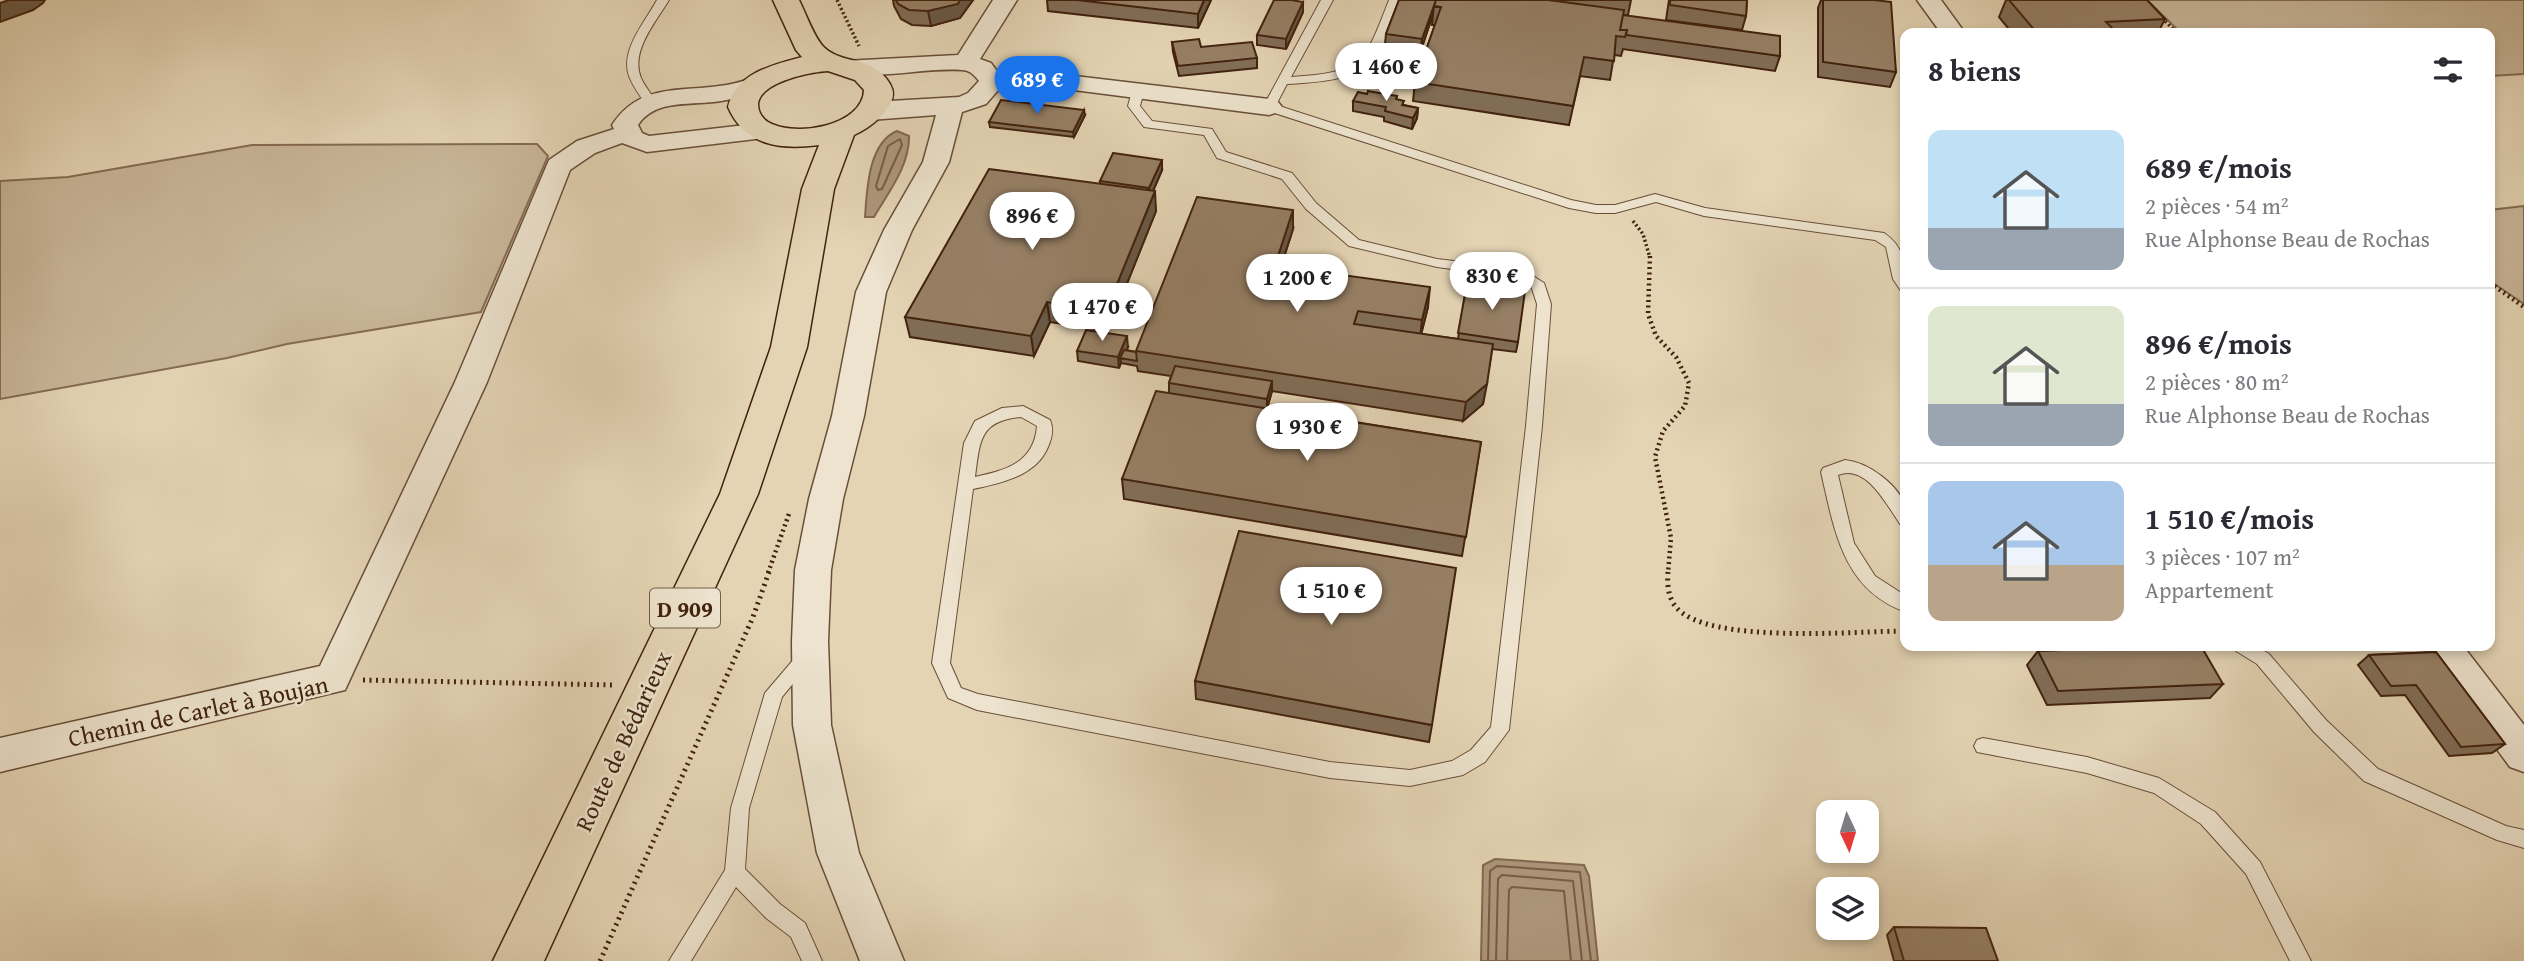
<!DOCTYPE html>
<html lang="fr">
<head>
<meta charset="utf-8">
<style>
  body { margin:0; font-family:"Gentium Book Plus",serif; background:#f2f2f3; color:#2b2b33; height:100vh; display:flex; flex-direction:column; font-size:26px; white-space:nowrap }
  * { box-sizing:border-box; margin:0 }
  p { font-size:23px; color:#7c7c81 }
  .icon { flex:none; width:38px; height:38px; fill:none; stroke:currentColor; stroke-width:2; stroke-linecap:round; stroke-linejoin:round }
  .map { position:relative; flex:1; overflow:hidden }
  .details { position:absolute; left:1900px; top:28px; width:595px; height:623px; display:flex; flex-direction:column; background:#fff; border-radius:14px; box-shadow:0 4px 10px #0003 }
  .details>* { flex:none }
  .needle { width:46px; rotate:176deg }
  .fabs { position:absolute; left:1816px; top:800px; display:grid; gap:14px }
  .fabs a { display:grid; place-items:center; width:63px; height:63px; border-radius:14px; background:#fff; box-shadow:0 4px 10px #0003; font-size:35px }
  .price { position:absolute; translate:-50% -60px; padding:0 16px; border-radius:24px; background:#fff; color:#222; font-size:23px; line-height:46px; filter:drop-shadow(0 2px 4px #0008) }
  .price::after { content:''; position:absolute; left:50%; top:42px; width:21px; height:16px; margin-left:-10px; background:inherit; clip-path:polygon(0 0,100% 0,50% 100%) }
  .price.on { background:#1a73e8; color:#fff }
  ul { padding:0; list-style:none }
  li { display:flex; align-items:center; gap:21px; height:175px; padding:0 28px }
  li+li { border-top:2px solid #e1e1e2 }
  li span { display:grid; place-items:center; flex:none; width:196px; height:140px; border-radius:14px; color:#555 }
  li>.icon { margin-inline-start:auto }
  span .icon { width:84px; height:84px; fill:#fffc; stroke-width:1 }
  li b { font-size:30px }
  h2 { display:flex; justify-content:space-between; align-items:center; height:84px; padding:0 28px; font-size:30px }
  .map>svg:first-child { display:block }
  .green { fill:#c8b698; stroke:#856c53; stroke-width:2 }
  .water { fill:#ad977c; stroke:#826850; stroke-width:2 }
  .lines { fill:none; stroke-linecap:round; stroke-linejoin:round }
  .shore { stroke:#785c45; stroke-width:2 }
  .service-casing { stroke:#6a4e38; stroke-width:2 }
  .minor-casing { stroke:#6a4e38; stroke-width:3 }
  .primary-casing { stroke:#42220e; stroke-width:3 }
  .path-far2 { stroke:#42220e; stroke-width:3.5; stroke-dasharray:2 2.5; stroke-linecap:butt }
  .path-far1 { stroke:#42220e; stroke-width:4.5; stroke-dasharray:2 3.5; stroke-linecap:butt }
  .path { stroke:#42220e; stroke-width:5; stroke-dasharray:2 4.5; stroke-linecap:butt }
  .service { fill:#ede3ce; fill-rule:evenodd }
  .minor { fill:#ede3ce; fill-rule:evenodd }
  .primary { fill:#e4d4b4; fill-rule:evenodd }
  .wall { fill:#816d56; stroke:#42220e; stroke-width:2 }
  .shaded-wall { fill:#695946; stroke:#42220e; stroke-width:2 }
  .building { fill:#967f64; stroke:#42220e; stroke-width:2 }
  .labels { text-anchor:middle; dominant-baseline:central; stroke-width:5; stroke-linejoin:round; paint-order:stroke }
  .shield { fill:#ede3ce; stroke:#755c48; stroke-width:2 }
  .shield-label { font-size:23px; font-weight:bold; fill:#42220e }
  .street-label { font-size:24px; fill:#42220e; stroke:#ede3ce }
</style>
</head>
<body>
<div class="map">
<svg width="2524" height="961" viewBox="0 0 2524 961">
  <rect width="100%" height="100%" fill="#e4d4b4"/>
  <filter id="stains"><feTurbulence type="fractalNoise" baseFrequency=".00286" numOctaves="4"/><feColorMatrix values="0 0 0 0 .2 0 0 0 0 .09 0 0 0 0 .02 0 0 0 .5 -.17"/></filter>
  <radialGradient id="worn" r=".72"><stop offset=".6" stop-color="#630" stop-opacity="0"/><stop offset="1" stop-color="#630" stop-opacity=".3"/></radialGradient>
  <path class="green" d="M 2147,0 L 2524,0 L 2524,74 L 2490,76 L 2490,33 L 2181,33 Z
    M 537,144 L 548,156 L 481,312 L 287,344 L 227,358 L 0,399 L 0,181 L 68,177 L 252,145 Z
    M 2524,206 L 2524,304 L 2490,281 L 2490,210 Z"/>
  <path class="water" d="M 897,131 L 909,136 C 910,165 888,193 874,217 L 865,217 C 867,190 868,143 897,131 Z
    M 1495,859 L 1584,865 L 1589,876 L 1598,961 L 1481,961 L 1483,865 Z"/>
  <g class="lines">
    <path class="shore" d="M 900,139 L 902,145 L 882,189 L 878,190 L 876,186 L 888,146 Z
      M 1488,961 L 1490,871 L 1497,866 L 1580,872 L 1591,961
      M 1496,961 L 1498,879 L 1502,875 L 1573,881 L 1582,961
      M 1507,961 L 1509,890 L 1512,887 L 1564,891 L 1571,961"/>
    <g class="service-casing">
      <path id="service" d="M 657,0 L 669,0 C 656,22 630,51 641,78 C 645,87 652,94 656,103 L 650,107 L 646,106 C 641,96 633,87 629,76 C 620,50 645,22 657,0 Z
        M 1321,0 L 1333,0 L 1291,77 C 1364,72 1364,64 1389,0 L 1401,0 C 1394,17 1390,35 1381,51 C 1363,81 1319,82 1287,84 L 1276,105 L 1571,200 L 1596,205 L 1615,205 L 1655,194 L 1705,208 L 1884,233 C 1906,248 1906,267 1906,293 L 1901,291 L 1893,279 L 1886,247 L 1875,240 L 1704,216 L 1656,202 L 1615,213 L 1596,213 L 1569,208 L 1265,110 L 1263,107 Z
        M 1138,87 L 1144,91 L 1140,106 L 1152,121 L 1212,129 L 1226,152 L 1292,173 L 1316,203 L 1359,240 L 1437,259 L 1522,269 L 1544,283 L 1551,304 L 1542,426 L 1509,730 L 1485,762 L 1463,775 L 1410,786 L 1330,778 L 977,710 L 948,698 L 932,663 L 964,443 L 975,421 L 1002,408 L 1023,406 L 1050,420 C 1054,429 1052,438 1048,447 C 1036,476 1001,483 973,489 L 950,663 L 961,688 L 978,694 L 1330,762 L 1410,770 L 1452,761 L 1471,750 L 1491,727 L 1526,426 L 1537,304 L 1531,286 L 1519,278 L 1437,267 L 1349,246 L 1306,209 L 1282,179 L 1217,158 L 1204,135 L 1144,127 L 1128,106 L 1132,91 ZM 1021,417 L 1037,426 C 1034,463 1006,470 975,477 C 980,441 979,421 1021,417 Z
        M 1845,460 C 1868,462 1901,486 1906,509 C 1907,514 1906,521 1906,526 L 1900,524 C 1887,505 1866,463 1838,475 L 1854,543 L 1875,576 L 1906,596 L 1906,612 C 1842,590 1834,528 1821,472 L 1823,468 Z
        M 2233,646 L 2256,646 L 2269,654 L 2326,720 L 2378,769 L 2506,826 L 2524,830 L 2524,848 L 2497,840 L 2364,781 L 2314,732 L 2257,664 L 2236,651 Z
        M 806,650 L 812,652 L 815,657 L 782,697 L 749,808 L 745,869 L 780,904 L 805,923 L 822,961 L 802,961 L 791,937 L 766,918 L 736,887 L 691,961 L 669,961 L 725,870 L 731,808 L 765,693 L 800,652 Z
        M 1983,738 L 2087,757 L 2159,778 L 2215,812 L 2260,862 L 2311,961 L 2290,961 L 2246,874 L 2201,824 L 2154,793 L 2087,773 L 1977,752 L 1974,746 L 1977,740 Z"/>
    </g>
    <g class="minor-casing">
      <path id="minor" d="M 993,0 L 1017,0 L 980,59 L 991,63 L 999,74 L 1058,74 L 1269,99 L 1278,102 L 1282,107 L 1278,112 L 1269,115 L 1058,88 L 1000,88 L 986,104 L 962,112 L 949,162 L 912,230 L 886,292 L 864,416 L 843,499 L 831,570 L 828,641 L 831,725 L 859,853 L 904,961 L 860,961 L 817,853 L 793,725 L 792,641 L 795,570 L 809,499 L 832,416 L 856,292 L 884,230 L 923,162 L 936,115 L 870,120 L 861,117 L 857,112 L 861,107 L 890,101 L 959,97 L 968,93 L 979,81 C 974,75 970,70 962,70 C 923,67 883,81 844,71 L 841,66 L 844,61 L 958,55 Z
        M 1917,0 L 1941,0 L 1965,33 L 1941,33 Z
        M 756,77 L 765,80 L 769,85 L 765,90 C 750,94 736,99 721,101 C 694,106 655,98 638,125 L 642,133 L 649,136 L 763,123 L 772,125 L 776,131 L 772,137 L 647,152 L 622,143 L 595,153 L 570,170 L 487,382 L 345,690 L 0,772 L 0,738 L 320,666 L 455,382 L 549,160 L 577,141 L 614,129 L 612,125 C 639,84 676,92 719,86 C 731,85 744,81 756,77 Z
        M 2424,646 L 2463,646 L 2524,725 L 2524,772 L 2510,767 L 2429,657 Z"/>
    </g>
    <g class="primary-casing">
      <path id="primary" d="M 773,0 L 799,0 C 806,14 812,32 821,44 C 838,66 873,54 890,84 C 894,91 894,97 890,104 C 881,119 869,128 854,135 L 834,189 L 807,347 L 758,494 L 544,961 L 493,961 L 720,494 L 771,347 L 802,189 L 819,145 C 780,150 745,146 728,107 C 736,73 772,65 802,57 L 796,50 ZM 828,71 L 855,80 L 864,90 C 863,126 795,138 768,122 C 762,118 758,112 758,104 C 760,82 810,72 828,71 Z"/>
    </g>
    <path class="path-far2" d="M 837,0 L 859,46
      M 2162,18 L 2177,33
      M 1633,221 L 1643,234 L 1650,258"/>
    <path class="path-far1" d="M 1650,256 L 1648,314 L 1656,336 L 1676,357 L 1689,383 L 1685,406 L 1663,431 L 1655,457 L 1671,538 L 1668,573
      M 2490,283 L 2524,307
      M 768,573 L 790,511"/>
    <path class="path" d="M 1668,572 C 1667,583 1668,598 1676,607 C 1707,645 1857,631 1906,631
      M 363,680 L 613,685
      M 600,961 L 753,617 L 769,572"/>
    <use href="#service" class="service"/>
    <use href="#minor" class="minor"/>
    <use href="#primary" class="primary"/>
  </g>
  <path class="wall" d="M 893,0 L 973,0 L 960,18 L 931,26 L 912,25 L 901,19 L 894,6 Z
    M 1047,0 L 1211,0 L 1198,28 L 1048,11 Z
    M 1399,0 L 1631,0 L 1628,15 L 1623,15 L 1780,56 L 1775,71 L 1623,49 L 1621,56 L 1614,55 L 1610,80 L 1580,76 L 1569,125 L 1413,101 L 1415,82 L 1435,25 L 1432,25 L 1433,14 L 1421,50 L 1385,44 L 1386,34 Z
    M 1669,0 L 1747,0 L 1746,16 L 1742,30 L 1666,20 Z
    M 1821,0 L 1874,0 L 1896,72 L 1890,87 L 1818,77 L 1818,8 Z
    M 2006,0 L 2147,0 L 2165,19 L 2158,33 L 2012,33 L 1999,17 Z
    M 1303,2 L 1303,12 L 1286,49 L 1257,45 L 1257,35 Z
    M 1172,42 L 1257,58 L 1257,68 L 1179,76 L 1173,52 Z
    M 1367,94 L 1397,96 L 1396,100 L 1404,105 L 1418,108 L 1417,118 L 1412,129 L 1384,121 L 1384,117 L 1353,111 L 1353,101 Z
    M 1085,115 L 1074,137 L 990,127 L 989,122 Z
    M 1162,170 L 1153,191 L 1156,211 L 1108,331 L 1050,322 L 1034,356 L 910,337 L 905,317 L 1100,184 L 1100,181 Z
    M 1293,229 L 1273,291 L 1315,297 L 1428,307 L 1421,334 L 1458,339 L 1467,283 L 1518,342 L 1516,352 L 1492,349 L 1483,404 L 1463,421 L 1272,391 L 1267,408 L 1481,442 L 1462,556 L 1124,499 L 1122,479 L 1169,393 L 1169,383 L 1171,376 L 1138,371 L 1137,366 L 1121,363 L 1119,368 L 1078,361 L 1077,351 L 1128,347 L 1126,350 L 1136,352 Z
    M 2038,651 L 2223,684 L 2210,698 L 2047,705 L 2027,665 Z
    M 2436,652 L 2505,744 L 2492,753 L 2449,756 L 2405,695 L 2381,696 L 2358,665 L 2369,655 Z
    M 1195,681 L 1432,725 L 1429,742 L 1196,699 Z
    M 1894,927 L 1998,961 L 1894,961 L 1887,935 Z"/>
  <path class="shaded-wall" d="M 9,0 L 45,0 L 43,3 L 33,10 L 0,22 L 0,3 Z
    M 960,0 L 973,0 L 960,18 L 931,26 L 928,11 Z
    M 1204,0 L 1211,0 L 1198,28 L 1198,14 Z
    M 1303,2 L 1303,12 L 1286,49 L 1286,39 Z
    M 1434,6 L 1433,14 L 1421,50 L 1422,39 Z
    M 1418,108 L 1417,118 L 1412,129 L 1413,118 Z
    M 1084,110 L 1085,115 L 1074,137 L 1073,132 Z
    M 1162,160 L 1162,170 L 1150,198 L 1149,188 Z
    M 1155,191 L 1156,211 L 1108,331 L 1106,311 Z
    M 1293,210 L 1293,229 L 1267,310 L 1267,290 Z
    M 1430,287 L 1428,307 L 1420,339 L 1422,320 Z
    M 1047,302 L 1050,322 L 1034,356 L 1031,336 Z
    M 1127,336 L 1128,347 L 1123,359 L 1120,358 L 1121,363 L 1119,368 L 1118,357 Z
    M 1272,381 L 1272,391 L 1267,409 L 1267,399 Z
    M 1487,384 L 1483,404 L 1463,421 L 1466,402 Z"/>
  <path class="building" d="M 896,0 L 960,0 L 958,4 L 928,11 L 909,10 L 898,4 Z
    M 1077,0 L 1204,0 L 1198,14 Z
    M 1274,0 L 1291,0 L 1303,2 L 1286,39 L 1257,35 Z
    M 1399,0 L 1436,0 L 1422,39 L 1386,34 Z
    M 1436,0 L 1548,0 L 1624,10 L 1620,30 L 1627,30 L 1625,37 L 1616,36 L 1614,61 L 1584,57 L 1573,106 L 1415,82 L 1441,7 L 1434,6 Z
    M 1670,0 L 1747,0 L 1746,16 L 1670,5 Z
    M 1823,0 L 1874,0 L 1891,2 L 1896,72 L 1823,62 Z
    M 2009,0 L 2147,0 L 2165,19 L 2106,22 L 2117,33 L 2037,33 Z
    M 1623,15 L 1780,36 L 1780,56 L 1626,35 L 1627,30 L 1620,30 Z
    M 1199,39 L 1201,47 L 1252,42 L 1257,58 L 1178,66 L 1172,42 Z
    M 1368,91 L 1397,96 L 1396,99 L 1404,101 L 1402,105 L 1418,108 L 1413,118 L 1385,111 L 1386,107 L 1353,101 L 1358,92 L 1367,94 Z
    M 1001,100 L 1084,110 L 1073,132 L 989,122 Z
    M 1113,153 L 1162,160 L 1149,188 L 1100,181 Z
    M 989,169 L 1155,191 L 1106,311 L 1047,302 L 1031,336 L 905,317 Z
    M 1197,197 L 1293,210 L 1267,290 L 1315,297 L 1321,272 L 1430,287 L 1422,320 L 1358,311 L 1354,324 L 1493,344 L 1487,384 L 1466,402 L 1136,351 Z
    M 1467,283 L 1525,291 L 1518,342 L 1458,333 Z
    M 1276,288 L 1289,290 L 1288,293 L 1275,292 Z
    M 1086,330 L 1127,336 L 1118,357 L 1077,351 Z
    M 1124,350 L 1136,352 L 1137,361 L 1120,358 Z
    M 1175,366 L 1272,381 L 1267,399 L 1169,383 Z
    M 1156,391 L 1481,442 L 1466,537 L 1122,479 Z
    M 1239,531 L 1456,568 L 1432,725 L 1195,681 Z
    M 2169,646 L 2201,646 L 2223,684 L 2058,691 L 2038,651 Z
    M 2436,652 L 2505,744 L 2461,747 L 2416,685 L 2391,686 L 2369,655 Z
    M 1894,927 L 1986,928 L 1998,961 L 1904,961 Z"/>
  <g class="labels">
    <rect class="shield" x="650" y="588.5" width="70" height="39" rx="5"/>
    <g class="shield-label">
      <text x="685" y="608">D 909</text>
    </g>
    <g class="street-label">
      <text transform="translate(198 711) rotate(-12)">Chemin de Carlet à Boujan</text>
      <text transform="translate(623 741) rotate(-65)">Route de Bédarieux</text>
    </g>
  </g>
  <rect width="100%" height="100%" filter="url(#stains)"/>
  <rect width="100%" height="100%" fill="url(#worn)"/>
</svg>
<div class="fabs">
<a><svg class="needle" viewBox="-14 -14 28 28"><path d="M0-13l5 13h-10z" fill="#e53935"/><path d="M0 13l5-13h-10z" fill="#7c7c81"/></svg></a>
<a><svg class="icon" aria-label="layers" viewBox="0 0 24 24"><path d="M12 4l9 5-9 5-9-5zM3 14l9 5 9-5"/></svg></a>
</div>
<b class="price" style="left:1386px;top:103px">1 460 €</b>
<b class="price on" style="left:1037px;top:116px">689 €</b>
<b class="price" style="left:1032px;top:252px">896 €</b>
<b class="price" style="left:1492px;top:312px">830 €</b>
<b class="price" style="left:1297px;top:314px">1 200 €</b>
<b class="price" style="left:1102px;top:343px">1 470 €</b>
<b class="price" style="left:1307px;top:463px">1 930 €</b>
<b class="price" style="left:1331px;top:627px">1 510 €</b>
<section class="details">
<h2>8 biens<svg class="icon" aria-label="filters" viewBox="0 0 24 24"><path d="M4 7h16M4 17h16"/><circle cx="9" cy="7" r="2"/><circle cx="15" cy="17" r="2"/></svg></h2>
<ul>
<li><span style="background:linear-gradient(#bfe0f5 70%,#9aa5b1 0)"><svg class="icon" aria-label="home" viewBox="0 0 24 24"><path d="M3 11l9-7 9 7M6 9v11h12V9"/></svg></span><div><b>689 €/mois</b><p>2 pièces · 54 m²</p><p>Rue Alphonse Beau de Rochas</p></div></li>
<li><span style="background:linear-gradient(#dfe7d0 70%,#9aa5b1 0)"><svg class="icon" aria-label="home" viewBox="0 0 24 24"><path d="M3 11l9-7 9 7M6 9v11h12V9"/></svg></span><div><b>896 €/mois</b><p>2 pièces · 80 m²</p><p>Rue Alphonse Beau de Rochas</p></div></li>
<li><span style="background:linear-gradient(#a9c7e8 60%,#b9a48a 0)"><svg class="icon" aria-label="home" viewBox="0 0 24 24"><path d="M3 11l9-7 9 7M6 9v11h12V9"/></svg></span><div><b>1 510 €/mois</b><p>3 pièces · 107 m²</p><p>Appartement</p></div></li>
</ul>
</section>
</div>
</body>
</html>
